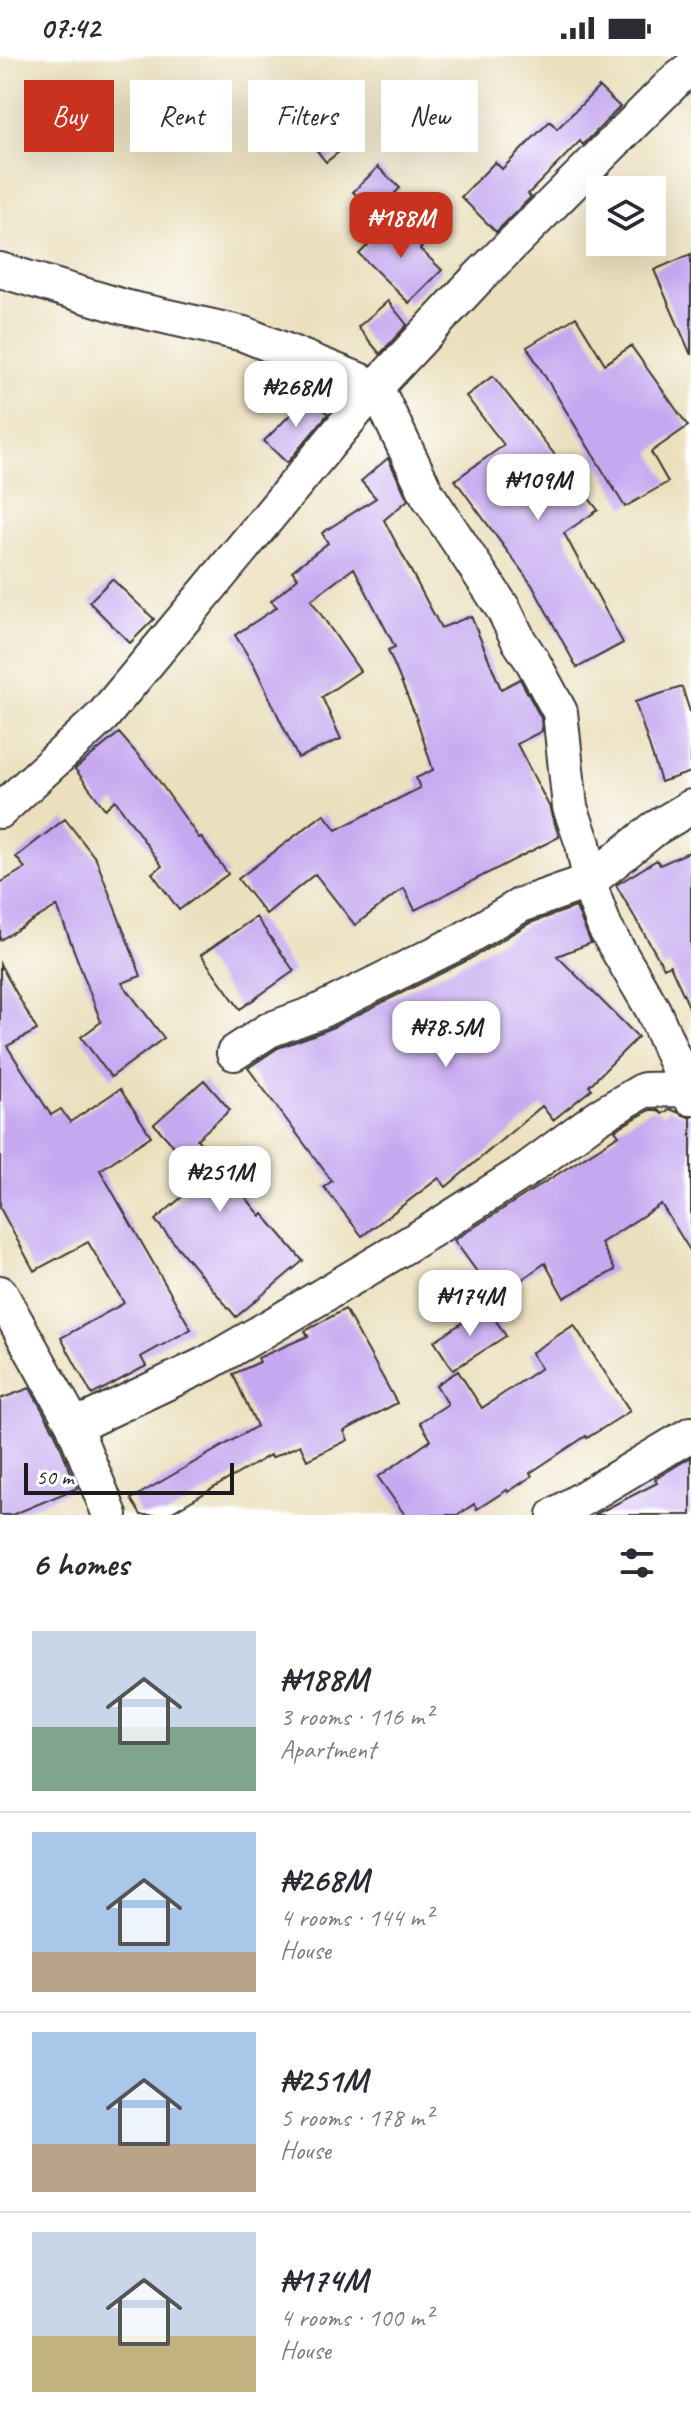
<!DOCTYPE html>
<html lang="en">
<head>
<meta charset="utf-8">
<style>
  body { margin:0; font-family:Caveat,sans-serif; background:#f2f2f3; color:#2b2b33; height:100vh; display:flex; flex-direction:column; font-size:30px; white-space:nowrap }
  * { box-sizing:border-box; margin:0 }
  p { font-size:26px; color:#7c7c81 }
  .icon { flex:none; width:44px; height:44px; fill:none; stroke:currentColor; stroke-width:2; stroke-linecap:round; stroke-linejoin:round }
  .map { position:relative; height:1459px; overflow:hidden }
  .panel { display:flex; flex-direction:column; background:#fff; flex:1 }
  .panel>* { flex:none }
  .guide { position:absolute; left:24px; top:24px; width:644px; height:72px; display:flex; gap:16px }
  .buttons { position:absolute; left:586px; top:120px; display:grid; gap:16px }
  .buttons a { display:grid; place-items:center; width:80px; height:80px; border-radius:0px; background:#fff; box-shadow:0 8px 32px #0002; font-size:40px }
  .scale { position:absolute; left:24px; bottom:20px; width:210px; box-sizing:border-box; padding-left:8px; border:4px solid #1c1c1c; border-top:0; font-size:22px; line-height:28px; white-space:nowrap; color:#1c1c1c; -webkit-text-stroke:6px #fff; paint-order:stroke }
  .price { position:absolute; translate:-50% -68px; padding:0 18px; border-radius:16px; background:#fff; color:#222; font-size:26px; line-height:52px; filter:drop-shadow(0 2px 4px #0008) }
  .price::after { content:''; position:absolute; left:50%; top:48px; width:24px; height:18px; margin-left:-12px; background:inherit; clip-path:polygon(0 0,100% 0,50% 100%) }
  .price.current { background:#c8321e; color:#fff }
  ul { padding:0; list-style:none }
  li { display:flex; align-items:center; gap:24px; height:200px; padding:0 32px }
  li+li { border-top:2px solid #e1e1e2 }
  li span { display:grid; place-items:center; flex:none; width:224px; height:160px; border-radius:0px; color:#555 }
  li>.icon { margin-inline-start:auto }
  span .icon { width:96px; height:96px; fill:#fffc; stroke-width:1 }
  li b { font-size:34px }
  h2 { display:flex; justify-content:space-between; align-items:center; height:96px; padding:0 32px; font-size:34px }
  .chip { padding:0 28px; border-radius:0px; background:#fff; box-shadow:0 8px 32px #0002; font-size:28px; line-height:72px }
  .chip.current { background:#c8321e; color:#fff }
  .status { display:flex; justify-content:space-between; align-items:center; height:56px; padding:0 40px; background:#fff; direction:ltr }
  .status svg { height:22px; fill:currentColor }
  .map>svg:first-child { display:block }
  .building { fill:#c6a8f0 }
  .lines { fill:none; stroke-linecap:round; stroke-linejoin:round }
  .minor-casing { stroke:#3b3934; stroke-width:38 }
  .minor { stroke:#fff; stroke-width:34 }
</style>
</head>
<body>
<div class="status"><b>07:42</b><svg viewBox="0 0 49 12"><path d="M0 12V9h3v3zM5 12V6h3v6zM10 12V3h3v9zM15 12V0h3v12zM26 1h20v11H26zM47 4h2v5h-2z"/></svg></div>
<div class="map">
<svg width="691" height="1459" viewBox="0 0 691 1459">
  <rect width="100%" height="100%" fill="#fff"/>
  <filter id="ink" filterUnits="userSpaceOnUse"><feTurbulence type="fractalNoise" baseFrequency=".0125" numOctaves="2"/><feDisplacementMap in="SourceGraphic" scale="16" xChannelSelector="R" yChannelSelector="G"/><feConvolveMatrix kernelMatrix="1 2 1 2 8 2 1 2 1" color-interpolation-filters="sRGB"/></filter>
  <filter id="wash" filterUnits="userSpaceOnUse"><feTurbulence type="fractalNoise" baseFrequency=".006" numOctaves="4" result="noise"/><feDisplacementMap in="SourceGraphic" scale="32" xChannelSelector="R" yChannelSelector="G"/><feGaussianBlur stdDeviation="1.8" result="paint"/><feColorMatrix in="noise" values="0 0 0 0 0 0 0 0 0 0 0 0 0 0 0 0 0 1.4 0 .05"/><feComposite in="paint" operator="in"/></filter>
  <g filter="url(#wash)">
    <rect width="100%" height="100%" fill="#ebdfbd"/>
    <g id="blocks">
      <path class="building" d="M 599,31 L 620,51 L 583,89 L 580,85 L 528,138 L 531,141 L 496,176 L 461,141 L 495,106 L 502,113 L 550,65 L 557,73 Z
        M 322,45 L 353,85 L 326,106 L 295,67 Z
        M 378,111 L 400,132 L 375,157 L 353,136 Z
        M 396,161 L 424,189 L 420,193 L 442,214 L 409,247 L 359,198 Z
        M 691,198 L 691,299 L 654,214 Z
        M 388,245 L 407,269 L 380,298 L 358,271 Z
        M 576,261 L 605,308 L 631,290 L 688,370 L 651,396 L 668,426 L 625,451 L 527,291 Z
        M 493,320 L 598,454 L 564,477 L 623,587 L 577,612 L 532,529 L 455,424 L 504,389 L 466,340 Z
        M 309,340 L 328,358 L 287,407 L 264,385 Z
        M 388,402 L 408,444 L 384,464 L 441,572 L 471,560 L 501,633 L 520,623 L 541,662 L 542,675 L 517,688 L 550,752 L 559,781 L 415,854 L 404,832 L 355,869 L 315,818 L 266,858 L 238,823 L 324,758 L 336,774 L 420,732 L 416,722 L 433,714 L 416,661 L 388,594 L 395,591 L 354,512 L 311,544 L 360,615 L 322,641 L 341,683 L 298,702 L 255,611 L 235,579 L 277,551 L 271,545 L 298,522 L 292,515 L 328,487 L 322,477 L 376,442 L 361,425 Z
        M 112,523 L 154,563 L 130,587 L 89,546 Z
        M 682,631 L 691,659 L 691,716 L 661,726 L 635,646 Z
        M 119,677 L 152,715 L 199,782 L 201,781 L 228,818 L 179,854 L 152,817 L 162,810 L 115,744 L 105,753 L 75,713 Z
        M 65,763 L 96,803 L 141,920 L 122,927 L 164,982 L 111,1021 L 81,981 L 101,966 L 57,850 L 0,884 L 0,827 L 25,812 L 16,801 Z
        M 691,795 L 691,955 L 670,909 L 664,912 L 616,829 L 657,804 L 660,809 Z
        M 576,851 L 591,887 L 557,900 L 638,981 L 589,1030 L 592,1033 L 553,1064 L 542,1050 L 446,1131 L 439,1122 L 362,1180 L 324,1131 L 332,1125 L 248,1012 L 278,992 L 327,974 L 468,904 L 530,867 Z
        M 256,861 L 294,915 L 240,953 L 201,899 Z
        M 0,908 L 37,974 L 7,990 L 51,1059 L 61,1053 L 70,1066 L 120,1033 L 151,1080 L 100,1114 L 191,1273 L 141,1301 L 146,1310 L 92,1339 L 61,1282 L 124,1247 L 88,1186 L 34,1215 L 0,1152 Z
        M 204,1024 L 230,1054 L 197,1083 L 261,1160 L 263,1158 L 303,1205 L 236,1261 L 155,1164 L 203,1123 L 154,1068 Z
        M 670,1053 L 691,1062 L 691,1196 L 661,1148 L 601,1187 L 615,1214 L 564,1242 L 545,1207 L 496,1242 L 454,1184 L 619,1079 L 615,1074 L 650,1054 L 658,1054 L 662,1058 Z
        M 487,1251 L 506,1280 L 453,1314 L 434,1285 Z
        M 345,1253 L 397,1347 L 344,1375 L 348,1384 L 307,1404 L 300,1389 L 271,1402 L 270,1399 L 167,1459 L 141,1459 L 131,1443 L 257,1370 L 233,1318 L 260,1306 L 258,1302 L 308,1280 L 305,1275 Z
        M 574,1269 L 630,1355 L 587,1382 L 586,1380 L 530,1417 L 532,1420 L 508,1436 L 507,1434 L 477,1453 L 474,1448 L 458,1459 L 405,1459 L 378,1421 L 431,1384 L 420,1366 L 448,1348 L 436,1329 L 458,1315 L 482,1352 L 541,1312 L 531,1297 Z
        M 30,1332 L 55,1377 L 77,1432 L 12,1459 L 0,1459 L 0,1343 Z
        M 691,1401 L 691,1459 L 594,1459 L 657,1427 L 655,1423 Z"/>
    </g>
  </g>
  <g filter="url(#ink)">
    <use href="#blocks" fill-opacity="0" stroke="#3b3934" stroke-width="2"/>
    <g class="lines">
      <g class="minor-casing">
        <path id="minor" d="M 0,214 L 124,251 L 244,278 L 376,331 L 427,438 L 504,554 L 519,585 L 533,606 L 560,656 L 570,751 L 583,788 L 593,839 L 605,872 L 653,954 L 691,1042
          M 0,755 L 103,660 L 376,331 L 476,224 L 678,22 L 691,12
          M 234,997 L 269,974 L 318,956 L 459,886 L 521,849 L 590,825 L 654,773 L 691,751
          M 0,1237 L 73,1368 L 90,1363 L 206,1308 L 285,1262 L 432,1174 L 526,1114 L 598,1061 L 644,1034 L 681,1033 L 691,1038
          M 73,1368 L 110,1459
          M 555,1459 L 691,1378"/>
      </g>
      <use href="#minor" class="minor"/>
    </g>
  </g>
</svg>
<div class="buttons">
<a><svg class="icon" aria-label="layers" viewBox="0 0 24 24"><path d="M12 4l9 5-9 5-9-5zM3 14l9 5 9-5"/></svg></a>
</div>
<div class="scale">50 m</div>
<b class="price current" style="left:401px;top:204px">₦188M</b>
<b class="price" style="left:296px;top:373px">₦268M</b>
<b class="price" style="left:538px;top:466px">₦109M</b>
<b class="price" style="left:446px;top:1013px">₦78.5M</b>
<b class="price" style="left:220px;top:1158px">₦251M</b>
<b class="price" style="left:470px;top:1282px">₦174M</b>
<div class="guide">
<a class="chip current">Buy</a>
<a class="chip">Rent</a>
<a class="chip">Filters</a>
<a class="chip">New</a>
</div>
</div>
<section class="panel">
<h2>6 homes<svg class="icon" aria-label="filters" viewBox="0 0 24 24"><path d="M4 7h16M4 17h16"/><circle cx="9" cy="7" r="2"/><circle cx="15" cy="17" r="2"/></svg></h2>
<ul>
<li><span style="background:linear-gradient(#c9d6e8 60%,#7fa58c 0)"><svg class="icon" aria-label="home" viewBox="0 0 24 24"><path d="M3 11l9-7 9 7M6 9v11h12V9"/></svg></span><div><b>₦188M</b><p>3 rooms · 116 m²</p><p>Apartment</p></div></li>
<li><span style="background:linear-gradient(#a9c7e8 75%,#b9a48a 0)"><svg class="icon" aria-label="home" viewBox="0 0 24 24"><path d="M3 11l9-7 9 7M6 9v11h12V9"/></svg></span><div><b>₦268M</b><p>4 rooms · 144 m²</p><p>House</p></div></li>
<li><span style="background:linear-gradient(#a9c7e8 70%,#b9a48a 0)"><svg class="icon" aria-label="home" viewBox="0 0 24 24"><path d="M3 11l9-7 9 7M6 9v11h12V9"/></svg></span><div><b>₦251M</b><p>5 rooms · 178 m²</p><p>House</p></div></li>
<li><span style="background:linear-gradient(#c9d6e8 65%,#c2b280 0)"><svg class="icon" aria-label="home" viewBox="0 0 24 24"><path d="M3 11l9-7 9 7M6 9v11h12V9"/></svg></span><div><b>₦174M</b><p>4 rooms · 100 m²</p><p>House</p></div></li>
</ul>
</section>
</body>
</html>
